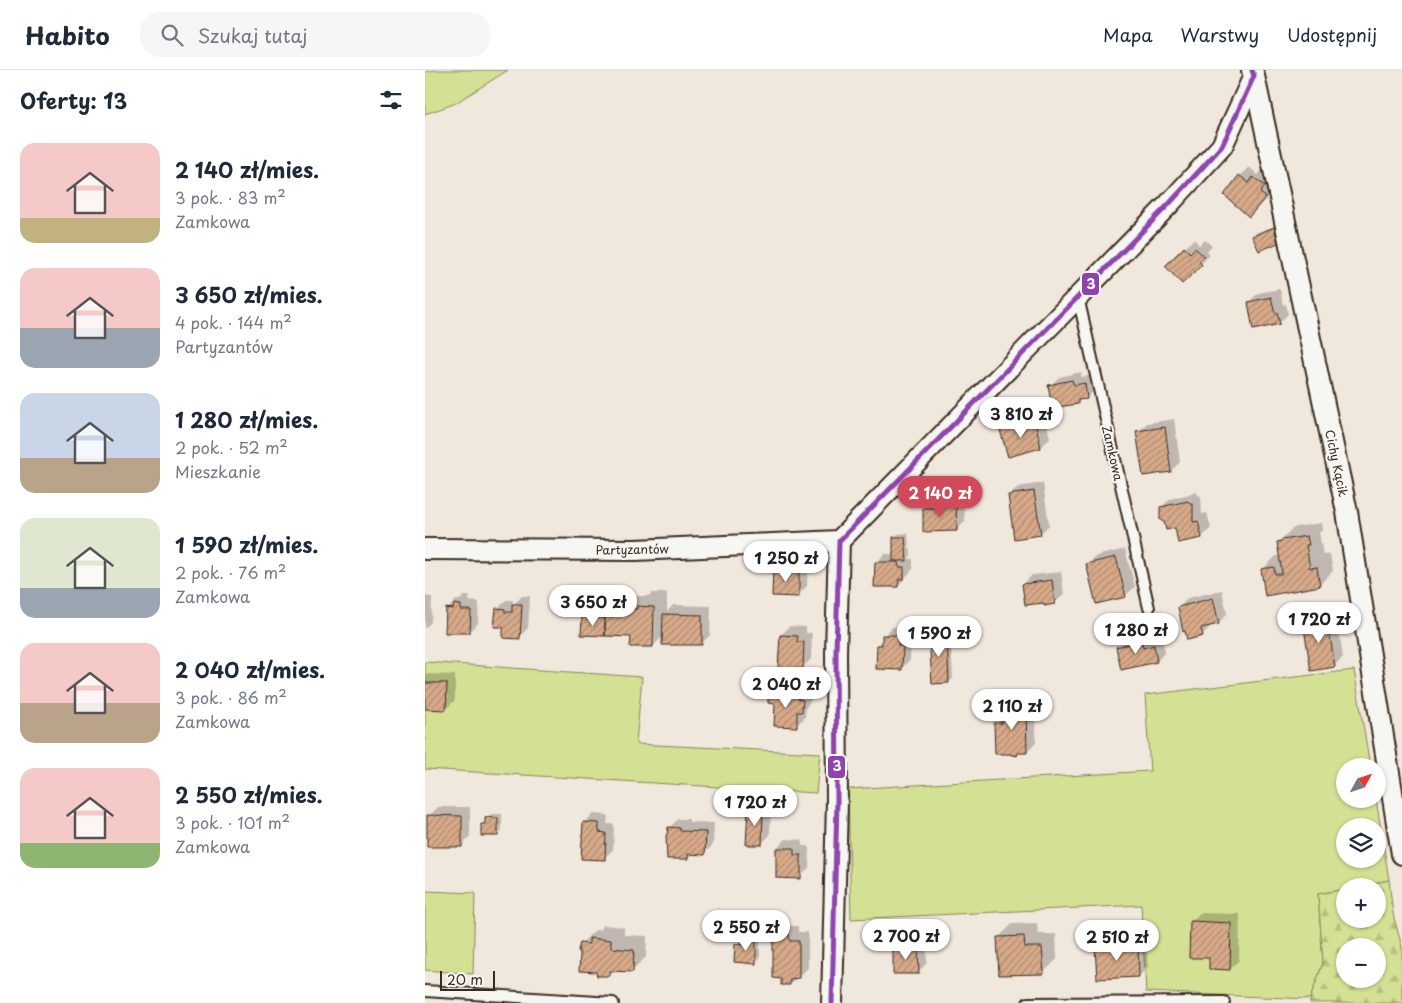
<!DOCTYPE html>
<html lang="pl">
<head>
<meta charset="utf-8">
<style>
  body { margin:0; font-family:"Playpen Sans",sans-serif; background:#f6f6f7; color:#1f2937; height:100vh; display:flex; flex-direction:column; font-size:19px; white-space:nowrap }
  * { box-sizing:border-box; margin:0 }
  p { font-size:16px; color:#747a83 }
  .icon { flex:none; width:28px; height:28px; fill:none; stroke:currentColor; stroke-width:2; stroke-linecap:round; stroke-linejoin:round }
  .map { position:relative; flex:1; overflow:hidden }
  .panel { display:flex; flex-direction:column; background:#fff; width:425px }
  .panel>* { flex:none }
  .needle { width:32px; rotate:50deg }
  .tools { position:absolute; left:911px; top:688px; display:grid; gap:10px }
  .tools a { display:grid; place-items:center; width:50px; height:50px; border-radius:50%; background:#fff; box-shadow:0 1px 4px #0004; font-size:25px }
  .scale { position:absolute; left:15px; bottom:12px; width:55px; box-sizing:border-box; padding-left:5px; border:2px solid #3b2a1e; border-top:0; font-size:14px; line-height:18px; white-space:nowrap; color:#3b2a1e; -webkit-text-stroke:4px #f6f6f2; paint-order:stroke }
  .price { position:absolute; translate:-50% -42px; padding:0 11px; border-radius:18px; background:#fff; color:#222; font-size:16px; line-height:32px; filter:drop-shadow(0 1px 2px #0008) }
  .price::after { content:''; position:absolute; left:50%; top:30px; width:15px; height:11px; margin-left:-8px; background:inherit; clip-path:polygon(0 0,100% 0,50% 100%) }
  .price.selected { background:#d1495b; color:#fff }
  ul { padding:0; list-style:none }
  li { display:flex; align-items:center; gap:15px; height:125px; padding:0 20px }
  li span { display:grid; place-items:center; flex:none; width:140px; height:100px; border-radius:15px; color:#555 }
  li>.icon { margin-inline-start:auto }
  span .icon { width:60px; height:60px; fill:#fffc; stroke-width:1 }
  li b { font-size:21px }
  h2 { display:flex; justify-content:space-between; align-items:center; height:60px; padding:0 20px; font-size:21px }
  header { display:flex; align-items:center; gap:30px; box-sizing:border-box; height:70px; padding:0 25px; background:#fff; border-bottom:1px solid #e0e1e3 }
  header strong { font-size:24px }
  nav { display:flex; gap:28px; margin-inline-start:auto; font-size:18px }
  .search { width:350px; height:45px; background:#f6f6f7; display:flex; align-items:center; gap:12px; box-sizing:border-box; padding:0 18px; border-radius:20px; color:#747a83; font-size:19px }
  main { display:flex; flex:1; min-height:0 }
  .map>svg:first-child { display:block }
  .green { fill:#d4e093; stroke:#888558; fill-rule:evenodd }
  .forest { fill:url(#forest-firs); stroke:#888558; fill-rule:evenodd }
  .shadow { fill:#0003 }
  .building { fill:url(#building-hatch); stroke:#3b2a1e }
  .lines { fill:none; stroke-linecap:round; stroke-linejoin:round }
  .service-casing { stroke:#3b2a1e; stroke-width:14 }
  .minor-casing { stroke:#3b2a1e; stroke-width:24 }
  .service { stroke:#f6f6f2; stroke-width:10 }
  .minor { stroke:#f6f6f2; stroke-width:20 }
  .bus-1-casing { stroke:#f6f6f2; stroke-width:9 }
  .bus-1 { stroke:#8e44ad; stroke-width:5 }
  .labels { text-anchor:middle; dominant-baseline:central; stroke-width:4; stroke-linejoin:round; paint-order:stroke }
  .street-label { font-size:12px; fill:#3b2a1e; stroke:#f6f6f2 }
  .line-badge { stroke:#f6f6f2; stroke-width:2 }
  .badge-label { font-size:14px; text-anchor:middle; font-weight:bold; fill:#fff }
</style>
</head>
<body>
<header>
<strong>Habito</strong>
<div class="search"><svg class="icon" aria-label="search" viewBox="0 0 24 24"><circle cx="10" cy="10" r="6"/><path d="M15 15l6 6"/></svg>Szukaj tutaj</div>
<nav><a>Mapa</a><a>Warstwy</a><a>Udostępnij</a></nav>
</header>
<main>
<section class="panel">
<h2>Oferty: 13<svg class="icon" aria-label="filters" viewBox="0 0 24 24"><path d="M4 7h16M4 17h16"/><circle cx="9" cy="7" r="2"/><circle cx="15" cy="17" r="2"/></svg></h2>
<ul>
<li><span style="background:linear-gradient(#f6c9c9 75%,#c2b280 0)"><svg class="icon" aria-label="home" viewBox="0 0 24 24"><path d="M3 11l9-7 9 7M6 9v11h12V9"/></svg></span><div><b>2 140 zł/mies.</b><p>3 pok. · 83 m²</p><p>Zamkowa</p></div></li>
<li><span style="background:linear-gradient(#f6c9c9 60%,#9aa5b1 0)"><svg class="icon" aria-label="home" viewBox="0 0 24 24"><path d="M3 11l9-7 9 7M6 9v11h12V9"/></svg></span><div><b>3 650 zł/mies.</b><p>4 pok. · 144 m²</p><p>Partyzantów</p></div></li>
<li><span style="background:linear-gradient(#c9d6e8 65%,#b9a48a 0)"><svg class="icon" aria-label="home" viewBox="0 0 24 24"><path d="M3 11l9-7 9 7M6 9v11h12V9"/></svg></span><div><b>1 280 zł/mies.</b><p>2 pok. · 52 m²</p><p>Mieszkanie</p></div></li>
<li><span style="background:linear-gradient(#dfe7d0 70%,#9aa5b1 0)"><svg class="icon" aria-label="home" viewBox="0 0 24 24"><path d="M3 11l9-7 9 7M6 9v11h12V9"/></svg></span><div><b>1 590 zł/mies.</b><p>2 pok. · 76 m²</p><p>Zamkowa</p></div></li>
<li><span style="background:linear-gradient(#f6c9c9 60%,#b9a48a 0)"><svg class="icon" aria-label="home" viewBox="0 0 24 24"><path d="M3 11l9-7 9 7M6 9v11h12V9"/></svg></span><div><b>2 040 zł/mies.</b><p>3 pok. · 86 m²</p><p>Zamkowa</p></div></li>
<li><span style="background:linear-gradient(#f6c9c9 75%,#8fb573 0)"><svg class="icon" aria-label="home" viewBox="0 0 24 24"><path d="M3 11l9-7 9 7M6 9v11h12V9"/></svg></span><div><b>2 550 zł/mies.</b><p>3 pok. · 101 m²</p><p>Zamkowa</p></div></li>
</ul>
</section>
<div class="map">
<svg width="977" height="933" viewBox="0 0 977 933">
  <defs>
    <pattern id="forest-firs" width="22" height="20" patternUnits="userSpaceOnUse" patternTransform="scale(1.25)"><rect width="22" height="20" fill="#d4e093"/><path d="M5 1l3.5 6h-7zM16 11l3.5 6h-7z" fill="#b7c07e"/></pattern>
    <pattern id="building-hatch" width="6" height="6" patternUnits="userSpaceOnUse" patternTransform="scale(1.25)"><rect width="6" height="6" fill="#d8aa8a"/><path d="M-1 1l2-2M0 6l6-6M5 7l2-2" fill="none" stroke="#b08b70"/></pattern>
  </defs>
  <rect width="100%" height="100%" fill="#f0e7dd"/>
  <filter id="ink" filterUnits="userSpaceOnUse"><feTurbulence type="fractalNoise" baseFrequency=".02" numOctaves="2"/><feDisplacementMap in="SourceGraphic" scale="10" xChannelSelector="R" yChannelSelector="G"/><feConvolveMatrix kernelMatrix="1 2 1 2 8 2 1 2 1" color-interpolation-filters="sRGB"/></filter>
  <g filter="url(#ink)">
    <path class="green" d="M 11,0 L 83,0 L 29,34 L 0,44 L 0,2 Z
      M 0,592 L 217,607 L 211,674 L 395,683 L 391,723 L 0,699 Z
      M 929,600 L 945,696 L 920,696 L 920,729 L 951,729 L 964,810 L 934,816 L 920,816 L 920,819 L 893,824 L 898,893 L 885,929 L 721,922 L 716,835 L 426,849 L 423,719 L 725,701 L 720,625 ZM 920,756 L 952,756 L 952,789 L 920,789 Z
      M 0,821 L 50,823 L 48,904 L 0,900 Z"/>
    <path class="forest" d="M 964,810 L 968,844 L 977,877 L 977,933 L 885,933 L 885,929 L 898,893 L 893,824 L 920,819 L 920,849 L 952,849 L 952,816 L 934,816 ZM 920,876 L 952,876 L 952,909 L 920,909 Z"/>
    <path class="shadow" d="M 824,97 L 833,105 L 838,99 L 847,107 L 848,118 L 833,136 L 801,125 L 815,106 Z
      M 854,154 L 856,168 L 852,172 L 829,166 L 833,162 Z
      M 769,169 L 774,175 L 780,170 L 787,176 L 782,182 L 785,185 L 757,212 L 742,196 Z
      M 855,219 L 858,235 L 861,234 L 863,244 L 854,253 L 824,232 L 833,223 Z
      M 656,302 L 657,307 L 668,305 L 670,319 L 662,328 L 657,328 L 653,332 L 625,316 L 634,307 Z
      M 614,346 L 614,348 L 620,347 L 625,368 L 616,377 L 576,360 L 585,351 L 600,347 L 600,349 Z
      M 749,349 L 755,392 L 746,401 L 713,362 L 722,353 Z
      M 618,413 L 624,455 L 615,464 L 584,426 L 593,417 Z
      M 772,422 L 773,425 L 776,426 L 777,444 L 782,443 L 786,458 L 777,467 L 751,456 L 736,438 L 745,429 Z
      M 539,425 L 540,451 L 532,460 L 499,439 L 508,430 L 518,430 L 522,426 Z
      M 896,453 L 897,460 L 894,463 L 898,485 L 905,484 L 908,501 L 894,515 L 841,524 L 837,500 L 851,486 L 856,485 L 853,472 L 867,459 L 871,457 Z
      M 483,463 L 484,478 L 486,479 L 486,486 L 483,489 L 488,489 L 488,499 L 473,516 L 451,493 L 460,484 L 470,484 L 469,468 L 473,464 Z
      M 700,479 L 710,517 L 701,525 L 672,532 L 663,494 L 671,486 Z
      M 374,489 L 383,489 L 382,516 L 373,525 L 349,500 L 358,491 L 371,491 Z
      M 636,502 L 639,524 L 630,533 L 620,534 L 620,531 L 598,514 L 607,505 Z
      M 797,520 L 802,544 L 793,553 L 786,555 L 786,556 L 777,565 L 754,537 L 763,528 Z
      M 227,523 L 242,523 L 242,542 L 248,535 L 286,536 L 285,565 L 276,574 L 239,565 L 228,576 L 207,565 L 158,548 L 167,539 L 185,539 L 199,524 L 210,524 L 210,526 L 223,526 Z
      M 0,526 L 7,527 L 6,552 L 0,558 Z
      M 39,526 L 45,526 L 44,531 L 54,532 L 53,553 L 44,562 L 23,539 L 31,530 L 35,530 Z
      M 97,526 L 105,526 L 103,558 L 94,567 L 80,556 L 72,539 L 81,530 L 88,530 L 88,535 Z
      M 911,540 L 918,587 L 909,596 L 880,552 L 889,543 Z
      M 365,556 L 381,557 L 381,563 L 387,563 L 386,589 L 377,598 L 356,565 Z
      M 467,557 L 482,557 L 481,567 L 486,567 L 485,590 L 476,599 L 453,575 L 458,570 L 459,566 Z
      M 525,560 L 528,608 L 524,612 L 506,565 L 510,561 Z
      M 725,563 L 727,569 L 737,567 L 740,582 L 732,591 L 693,577 L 702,568 Z
      M 0,604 L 30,605 L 30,630 L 21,639 L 0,638 Z
      M 361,615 L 382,616 L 382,621 L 386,621 L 385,632 L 381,637 L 380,647 L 371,656 L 352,633 L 344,627 L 353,618 L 358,618 Z
      M 609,627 L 611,673 L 602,682 L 571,654 L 578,646 L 578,637 L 587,628 Z
      M 333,731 L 346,731 L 345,765 L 336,774 L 324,740 Z
      M 13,737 L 45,737 L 45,767 L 36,776 L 4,746 Z
      M 66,744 L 77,744 L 77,761 L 72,765 L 57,755 Z
      M 168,744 L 183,745 L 182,754 L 189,754 L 188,780 L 179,788 L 159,753 Z
      M 253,749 L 264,749 L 264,752 L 289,753 L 288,775 L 279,783 L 268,783 L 263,788 L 244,758 Z
      M 361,769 L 377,770 L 377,776 L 384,776 L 384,798 L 375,807 L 352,778 Z
      M 775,843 L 815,844 L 814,890 L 805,899 L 785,887 L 766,852 Z
      M 612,853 L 613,864 L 631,864 L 632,889 L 618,903 L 574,867 L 587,854 Z
      M 179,855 L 199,857 L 199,865 L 222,866 L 221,887 L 207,900 L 190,900 L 184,905 L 156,874 L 170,860 L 174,860 Z
      M 365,856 L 373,856 L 373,862 L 383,862 L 383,898 L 365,914 L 349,871 Z
      M 327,864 L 335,865 L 335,888 L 330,892 L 311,875 L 315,871 L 323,871 L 323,869 Z
      M 721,867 L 723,897 L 714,906 L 671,878 L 680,869 Z
      M 478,870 L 502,870 L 502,893 L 493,902 L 469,879 Z"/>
    <path class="building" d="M 814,105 L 824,113 L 828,107 L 840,116 L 835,123 L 841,127 L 824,147 L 799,125 Z
      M 850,157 L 853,173 L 834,181 L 827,166 Z
      M 759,177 L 765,183 L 770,178 L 779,186 L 774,191 L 777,195 L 757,214 L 740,196 Z
      M 846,227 L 850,243 L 852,242 L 855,254 L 828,260 L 823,232 Z
      M 647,310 L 649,315 L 660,313 L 662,329 L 653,330 L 653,334 L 627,338 L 623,315 Z
      M 605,354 L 606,356 L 611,355 L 616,378 L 583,387 L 575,360 L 591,355 L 592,357 Z
      M 740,357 L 746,402 L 718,406 L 711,361 Z
      M 609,421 L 616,465 L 589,469 L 583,425 Z
      M 763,431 L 764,433 L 768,435 L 768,452 L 773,451 L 777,468 L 753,473 L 750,458 L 741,460 L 739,452 L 735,450 L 735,437 Z
      M 531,433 L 532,461 L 498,462 L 498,438 L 511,438 L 511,434 Z
      M 882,466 L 884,475 L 881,475 L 885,498 L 892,497 L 895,516 L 840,526 L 836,499 L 849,497 L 850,504 L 857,504 L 852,472 L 856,471 L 857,470 Z
      M 468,467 L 480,467 L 482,491 L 468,491 Z
      M 691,487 L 701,527 L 671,534 L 661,494 Z
      M 450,492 L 473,492 L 474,497 L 479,497 L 479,509 L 474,509 L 473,517 L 449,517 Z
      M 364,497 L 374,498 L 374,527 L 347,526 L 348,499 L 364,500 Z
      M 627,510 L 630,534 L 619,536 L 619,533 L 600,535 L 597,514 Z
      M 788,528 L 794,554 L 776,558 L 778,566 L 762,570 L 760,561 L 758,562 L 753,537 Z
      M 29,534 L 36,535 L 36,540 L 46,540 L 45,563 L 20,563 L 21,538 L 28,539 Z
      M 87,534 L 97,534 L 95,569 L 78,568 L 78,557 L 69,557 L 71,538 L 80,539 L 80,542 L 87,542 Z
      M 212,536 L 229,537 L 228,577 L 205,577 L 206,567 L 180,566 L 180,542 L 185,542 L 185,537 L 198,537 L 197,539 L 212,539 Z
      M 238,544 L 277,545 L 277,575 L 237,575 Z
      M 157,547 L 180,548 L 180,566 L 156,565 Z
      M 902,548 L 910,597 L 886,601 L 878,552 Z
      M 522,563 L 524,613 L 507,614 L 504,564 Z
      M 355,565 L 373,566 L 372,572 L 379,572 L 378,599 L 353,598 Z
      M 457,565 L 474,565 L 473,576 L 478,576 L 477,600 L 451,599 L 452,575 L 457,575 Z
      M 717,571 L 718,578 L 729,575 L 732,592 L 696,600 L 691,577 Z
      M 0,613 L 22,613 L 21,640 L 0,639 Z
      M 351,623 L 374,624 L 373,629 L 378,630 L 377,642 L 372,642 L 372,657 L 349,656 L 350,634 L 343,633 L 343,626 L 351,627 Z
      M 601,635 L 602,683 L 593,683 L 592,686 L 584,684 L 570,684 L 569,653 L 577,653 L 576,636 Z
      M 323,739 L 338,740 L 337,775 L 321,775 Z
      M 2,745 L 37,746 L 37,777 L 2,777 Z
      M 60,747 L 73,748 L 73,766 L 56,766 L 56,754 L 60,754 Z
      M 158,752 L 174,753 L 174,762 L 181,763 L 180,790 L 156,789 Z
      M 243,757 L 255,758 L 255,761 L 281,762 L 280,785 L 263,784 L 263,789 L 242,789 L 241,765 L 242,765 Z
      M 351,778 L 369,778 L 369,785 L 376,785 L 376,809 L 351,808 Z
      M 765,851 L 806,853 L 805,900 L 784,899 L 784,888 L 764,888 Z
      M 355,864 L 364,864 L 365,871 L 374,871 L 374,908 L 365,909 L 365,915 L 356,915 L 356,909 L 348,908 L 348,871 L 354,871 Z
      M 599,866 L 600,877 L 617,877 L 619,904 L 574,905 L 572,867 Z
      M 164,868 L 186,870 L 186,878 L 209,880 L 208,902 L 185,901 L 185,906 L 172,906 L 171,902 L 154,901 L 155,884 L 153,880 L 155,873 L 164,874 Z
      M 322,868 L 331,868 L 331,894 L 309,892 L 310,874 L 322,875 Z
      M 713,875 L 714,907 L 672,909 L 670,877 Z
      M 493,878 L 494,904 L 468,904 L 468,879 Z"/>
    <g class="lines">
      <g class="service-casing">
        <path id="service" d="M 653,227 L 724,538
          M 0,921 L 188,933
          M 603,933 L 799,932"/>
      </g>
      <g class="minor-casing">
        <path id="minor" d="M 829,6 L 922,442 L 977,784
          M 0,479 L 210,480 L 414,471
          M 407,933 L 412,731 L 411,583 L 414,471 L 744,134 L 797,76 L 829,6 L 827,0"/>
      </g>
      <use href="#service" class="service"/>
      <use href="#minor" class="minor"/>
      <g class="bus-1-casing">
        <path id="bus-1" d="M 407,933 L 412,731 L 411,583 L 414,471 L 744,134 L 797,76 L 829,6 L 827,0"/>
      </g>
      <use href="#bus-1" class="bus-1"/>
    </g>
  </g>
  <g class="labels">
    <g class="street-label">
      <text transform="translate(688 383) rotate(77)">Zamkowa</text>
      <text transform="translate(912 393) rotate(78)">Cichy Kącik</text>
      <text transform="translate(207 479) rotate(-1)">Partyzantów</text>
    </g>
  </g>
  <g class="line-badge">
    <rect x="656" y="202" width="19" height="24" rx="5" fill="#8e44ad"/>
    <rect x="402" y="685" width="19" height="24" rx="5" fill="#8e44ad"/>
  </g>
  <g class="badge-label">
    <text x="666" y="219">3</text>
    <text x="412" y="701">3</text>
  </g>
</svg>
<div class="tools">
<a><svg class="needle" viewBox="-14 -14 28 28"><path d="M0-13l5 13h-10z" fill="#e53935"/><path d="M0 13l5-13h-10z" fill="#747a83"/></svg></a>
<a><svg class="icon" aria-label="layers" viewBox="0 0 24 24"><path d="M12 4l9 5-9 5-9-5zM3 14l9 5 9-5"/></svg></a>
<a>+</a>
<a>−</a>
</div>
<div class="scale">20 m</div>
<b class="price" style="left:596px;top:369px">3 810 zł</b>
<b class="price selected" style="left:515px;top:448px">2 140 zł</b>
<b class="price" style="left:361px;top:513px">1 250 zł</b>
<b class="price" style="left:168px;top:557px">3 650 zł</b>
<b class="price" style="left:894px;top:574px">1 720 zł</b>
<b class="price" style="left:711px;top:585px">1 280 zł</b>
<b class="price" style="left:514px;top:588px">1 590 zł</b>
<b class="price" style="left:361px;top:639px">2 040 zł</b>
<b class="price" style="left:587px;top:661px">2 110 zł</b>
<b class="price" style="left:330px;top:757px">1 720 zł</b>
<b class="price" style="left:321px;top:882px">2 550 zł</b>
<b class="price" style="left:481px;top:891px">2 700 zł</b>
<b class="price" style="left:692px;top:892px">2 510 zł</b>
</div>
</main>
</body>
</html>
